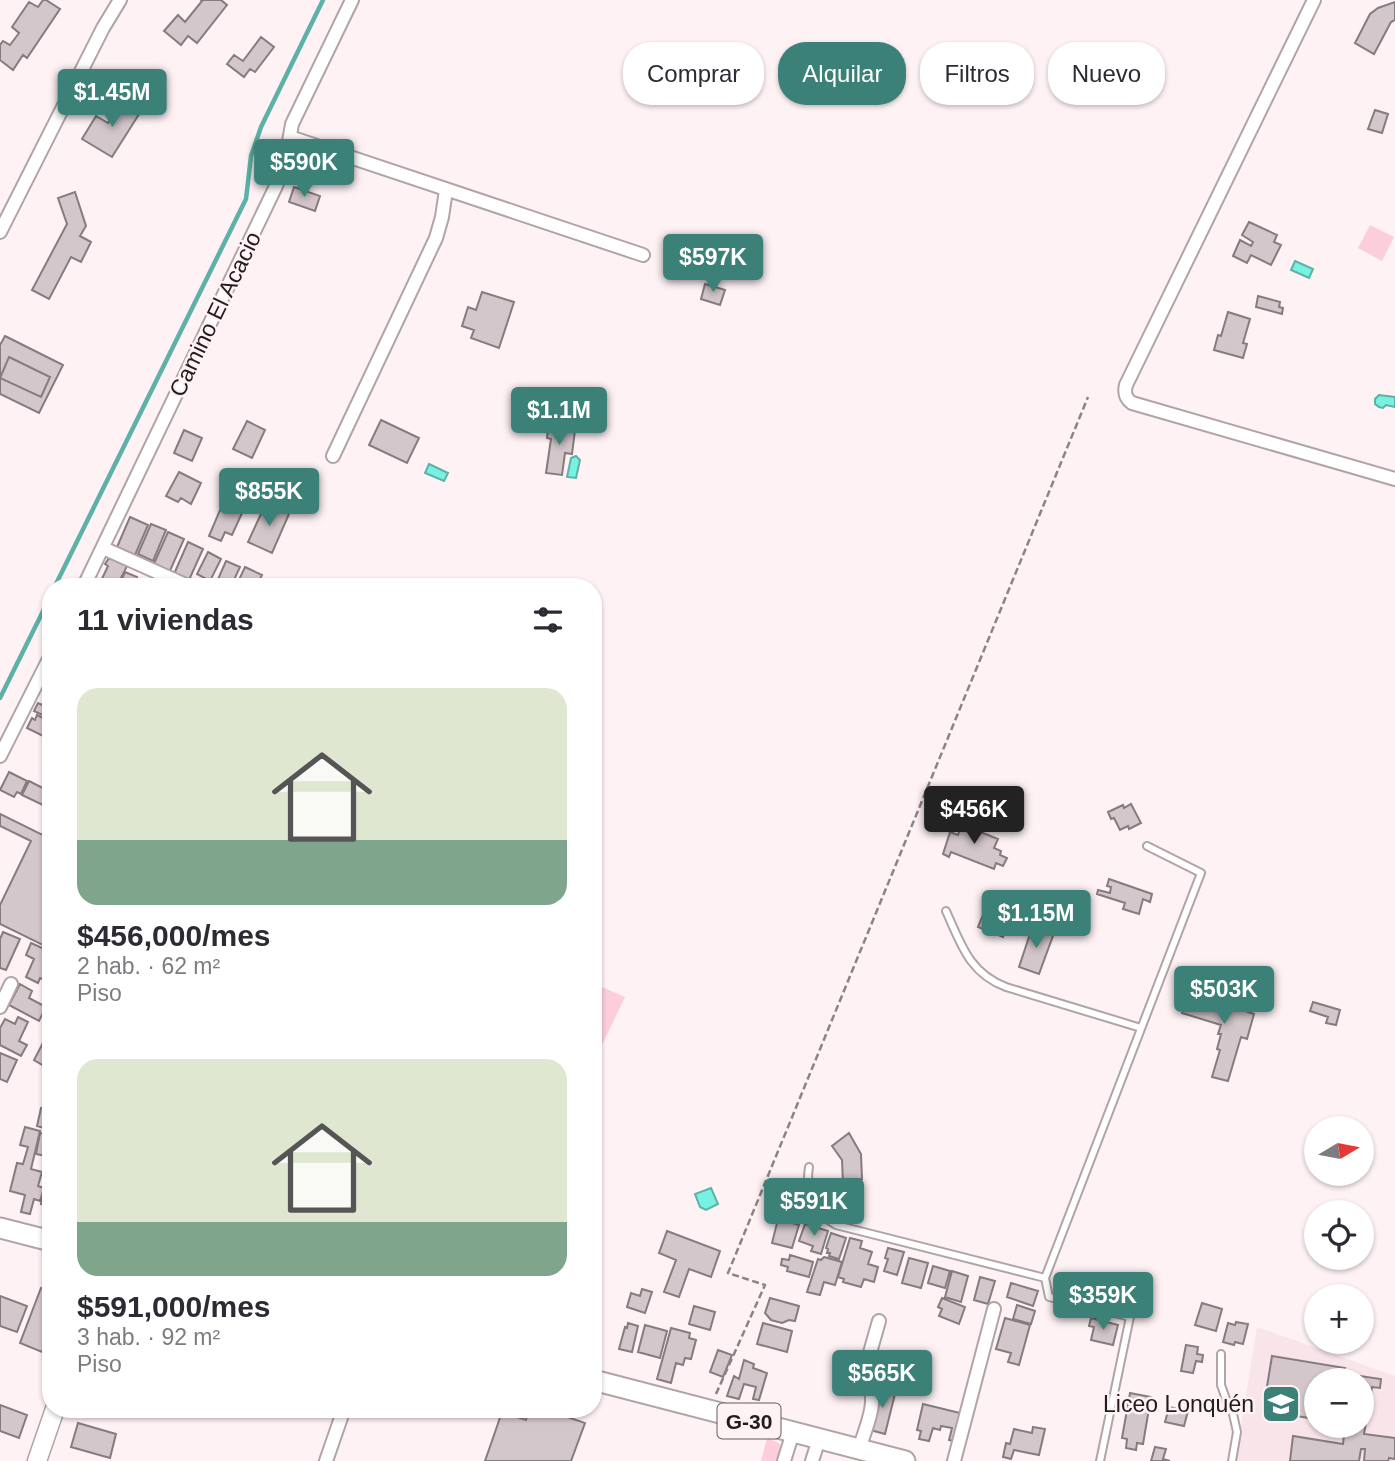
<!DOCTYPE html>
<html lang="es">
<head>
<meta charset="utf-8">
<style>
  body { margin:0; font-family:Arial,sans-serif; background:#f2f2f3; color:#2b2b33; height:100vh; display:flex; flex-direction:column; font-size:26px; white-space:nowrap }
  * { box-sizing:border-box; margin:0 }
  p { font-size:23px; color:#7c7c81 }
  .icon { flex:none; width:38px; height:38px; fill:none; stroke:currentColor; stroke-width:2; stroke-linecap:round; stroke-linejoin:round }
  .map { position:relative; flex:1; overflow:hidden }
  .drawer { position:absolute; left:42px; top:578px; width:560px; height:840px; display:flex; flex-direction:column; background:#fff; border-radius:28px; box-shadow:0 2px 5px #0004 }
  .drawer>* { flex:none }
  .hud { position:absolute; left:623px; top:42px; width:665px; height:63px; display:flex; gap:14px }
  .needle { width:46px; rotate:80deg }
  .controls { position:absolute; left:1304px; top:1116px; display:grid; gap:14px }
  .controls a { display:grid; place-items:center; width:70px; height:70px; border-radius:50%; background:#fff; box-shadow:0 2px 5px #0004; font-size:35px }
  .price { position:absolute; translate:-50% -60px; padding:0 16px; border-radius:7px; background:#3b8178; color:#fff; font-size:23px; line-height:46px; filter:drop-shadow(0 2px 4px #0008) }
  .price::after { content:''; position:absolute; left:50%; top:42px; width:21px; height:16px; margin-left:-10px; background:inherit; clip-path:polygon(0 0,100% 0,50% 100%) }
  .price.current { background:#222; color:#fff }
  ul { padding:0; list-style:none }
  li { display:grid; align-content:center; gap:14px; height:371px; padding:0 35px }
  li span { display:grid; place-items:center; height:217px; border-radius:21px; color:#555 }
  li>.icon { margin-inline-start:auto }
  span .icon { width:126px; height:126px; fill:#fffc; stroke-width:1 }
  li b { font-size:30px }
  h2 { display:flex; justify-content:space-between; align-items:center; height:84px; padding:0 35px; font-size:30px }
  .pill { padding:0 24px; border-radius:28px; background:#fff; box-shadow:0 2px 5px #0004; font-size:24px; line-height:63px }
  .pill.current { background:#3b8178; color:#fff }
  .map>svg:first-child { display:block }
  .built { fill:#f9e4ea; fill-rule:evenodd }
  .green { fill:#fccedc }
  .water { fill:#77f1e2; stroke:#5db1a7; stroke-width:2 }
  .lines { fill:none; stroke-linecap:round; stroke-linejoin:round }
  .stream { stroke:#5db1a7; stroke-width:4.5 }
  .building { fill:#d4c7cb; stroke:#867b7e; stroke-width:2 }
  .lane-casing { stroke:#b0a4a7; stroke-width:10 }
  .street-casing { stroke:#b0a4a7; stroke-width:16 }
  .secondary-casing { stroke:#b0a4a7; stroke-width:21 }
  .primary-casing { stroke:#b0a4a7; stroke-width:23 }
  .path { stroke:#8b8385; stroke-width:2.5; stroke-dasharray:7 3.5; stroke-linecap:butt }
  .lane { stroke:#fff; stroke-width:6 }
  .street { stroke:#fff; stroke-width:12 }
  .secondary { stroke:#fff; stroke-width:18 }
  .primary { stroke:#fff; stroke-width:19 }
  .labels { text-anchor:middle; dominant-baseline:central; stroke-width:5; stroke-linejoin:round; paint-order:stroke }
  .shield { fill:#fef2f5; stroke:#635c5e; stroke-width:2 }
  .shield-label { font-size:21px; font-weight:bold; fill:#211c1e }
  .street-label { font-size:23px; fill:#211c1e; stroke:#fef2f5 }
  .poi-label { font-size:23px; fill:#211c1e; stroke:#fef2f5; text-anchor:end }
</style>
</head>
<body>
<div class="map">
<svg width="1395" height="1461" viewBox="0 0 1395 1461">
  <rect width="100%" height="100%" fill="#fef2f5"/>
  <path class="built" d="M 1257,1327 L 1395,1376 L 1395,1461 L 1234,1461 L 1237,1450 ZM 1316,1381 L 1362,1381 L 1362,1426 L 1316,1426 Z"/>
  <path class="green" d="M 1370,225 L 1394,237 L 1382,261 L 1358,248 Z
    M 593,983 L 625,997 L 593,1064 Z
    M 767,1438 C 782,1443 784,1446 780,1461 L 761,1461 Z"/>
  <path class="water" d="M 1295,261 L 1313,269 L 1309,278 L 1291,270 Z
    M 1379,395 L 1395,397 L 1395,407 L 1386,405 L 1383,408 L 1379,407 L 1375,404 L 1375,399 Z
    M 576,456 L 580,460 L 576,478 L 567,477 L 571,458 Z
    M 429,464 L 448,473 L 444,481 L 425,473 Z
    M 711,1188 L 718,1204 L 706,1210 L 700,1207 L 695,1194 Z"/>
  <g class="lines">
    <path class="stream" d="M 55,586 L 246,199 L 251,156 L 261,127 L 323,0
      M 0,698 L 51,595"/>
  </g>
  <path class="building" d="M 43,0 L 46,0 L 60,9 L 27,58 L 23,55 L 13,70 L 0,60 L 0,45 L 3,41 L 10,45 L 19,33 L 12,27 L 29,2 L 38,7 Z
    M 201,0 L 221,0 L 227,5 L 197,43 L 188,36 L 181,45 L 164,31 L 178,15 L 185,22 L 202,1 Z
    M 1395,2 L 1395,20 L 1391,22 L 1374,54 L 1355,43 L 1370,14 L 1378,8 Z
    M 261,37 L 274,47 L 255,72 L 250,69 L 244,77 L 227,64 L 234,55 L 243,61 Z
    M 122,99 L 141,111 L 112,157 L 82,139 L 96,116 L 108,123 Z
    M 1375,110 L 1388,114 L 1382,133 L 1368,129 Z
    M 294,187 L 320,196 L 315,211 L 289,202 Z
    M 75,192 L 86,226 L 80,236 L 91,242 L 81,262 L 71,257 L 49,299 L 32,290 L 67,224 L 58,198 Z
    M 1249,222 L 1277,235 L 1274,242 L 1281,245 L 1271,265 L 1251,255 L 1247,263 L 1233,256 L 1240,240 L 1251,246 L 1253,242 L 1242,235 Z
    M 705,284 L 725,290 L 720,305 L 701,299 Z
    M 482,292 L 514,302 L 499,348 L 471,338 L 474,330 L 462,326 L 468,307 L 476,310 Z
    M 1258,296 L 1280,302 L 1279,307 L 1283,308 L 1282,314 L 1256,307 Z
    M 1228,312 L 1250,319 L 1243,343 L 1247,344 L 1243,358 L 1214,350 L 1218,335 L 1221,336 Z
    M 5,336 L 63,365 L 39,413 L 0,394 L 0,345 Z
    M 9,357 L 50,377 L 41,397 L 0,378 Z
    M 381,420 L 419,438 L 407,463 L 369,445 Z
    M 247,421 L 265,430 L 252,458 L 233,449 Z
    M 549,422 L 561,424 L 561,428 L 575,430 L 572,454 L 565,453 L 562,475 L 546,473 L 551,439 L 547,438 Z
    M 184,430 L 202,438 L 192,461 L 174,453 Z
    M 179,472 L 201,483 L 191,504 L 181,498 L 178,502 L 166,496 Z
    M 223,503 L 243,511 L 232,535 L 225,532 L 221,541 L 209,536 Z
    M 266,503 L 289,514 L 272,553 L 248,542 Z
    M 130,517 L 148,525 L 135,555 L 117,547 Z
    M 151,524 L 166,530 L 153,561 L 138,554 Z
    M 168,532 L 184,539 L 169,573 L 153,566 Z
    M 188,542 L 203,549 L 189,580 L 174,574 Z
    M 208,552 L 221,559 L 210,581 L 197,574 Z
    M 109,558 L 127,566 L 117,586 L 113,584 L 112,586 L 107,586 L 100,583 L 108,566 L 105,564 Z
    M 226,561 L 240,567 L 231,586 L 215,586 Z
    M 245,567 L 262,575 L 257,586 L 236,586 Z
    M 125,572 L 137,577 L 133,586 L 119,586 Z
    M 49,693 L 51,694 L 51,719 L 34,711 L 38,703 L 42,705 Z
    M 37,715 L 51,722 L 51,740 L 27,728 L 32,718 L 35,720 Z
    M 9,772 L 27,781 L 21,794 L 17,792 L 14,797 L 0,790 Z
    M 29,781 L 51,792 L 51,809 L 22,795 Z
    M 1131,804 L 1141,823 L 1129,829 L 1128,826 L 1120,830 L 1114,818 L 1111,819 L 1108,812 L 1123,805 L 1124,808 Z
    M 0,814 L 51,839 L 51,949 L 0,924 L 0,905 L 31,841 L 0,826 Z
    M 965,817 L 976,822 L 973,829 L 998,839 L 994,848 L 1001,851 L 1000,855 L 1007,858 L 1003,866 L 996,863 L 994,869 L 951,852 L 949,857 L 943,854 L 950,832 L 958,835 Z
    M 1109,879 L 1152,894 L 1150,902 L 1143,899 L 1139,914 L 1123,909 L 1125,903 L 1097,894 L 1098,890 L 1110,893 L 1111,887 L 1107,886 Z
    M 993,905 L 1008,911 L 1003,925 L 1007,927 L 1003,937 L 978,927 L 982,917 L 987,919 Z
    M 1033,925 L 1054,933 L 1039,974 L 1019,967 Z
    M 3,932 L 20,939 L 6,970 L 0,968 L 0,939 Z
    M 31,943 L 51,952 L 51,983 L 40,978 L 38,983 L 26,977 L 34,959 L 26,955 Z
    M 20,984 L 32,991 L 29,998 L 46,1007 L 39,1021 L 9,1005 Z
    M 1241,991 L 1253,994 L 1248,1012 L 1254,1014 L 1247,1039 L 1241,1037 L 1228,1081 L 1212,1077 L 1220,1050 L 1217,1049 L 1221,1034 L 1218,1034 L 1221,1025 L 1182,1013 L 1188,992 L 1228,1004 L 1229,999 L 1238,1001 Z
    M 1313,1002 L 1340,1010 L 1336,1025 L 1326,1023 L 1328,1017 L 1310,1011 Z
    M 18,1017 L 28,1022 L 19,1041 L 27,1045 L 21,1056 L 0,1045 L 0,1028 L 5,1019 L 15,1024 Z
    M 44,1041 L 51,1045 L 51,1070 L 34,1060 Z
    M 0,1053 L 17,1060 L 7,1082 L 0,1079 Z
    M 41,1108 L 51,1110 L 51,1130 L 37,1126 Z
    M 25,1127 L 40,1131 L 31,1169 L 42,1172 L 38,1186 L 44,1188 L 40,1201 L 34,1199 L 30,1214 L 21,1212 L 25,1195 L 10,1191 L 17,1163 L 23,1164 L 28,1147 L 20,1145 Z
    M 40,1133 L 51,1135 L 51,1157 L 36,1154 Z
    M 849,1133 L 861,1154 L 862,1179 L 853,1179 L 853,1184 L 843,1184 L 842,1160 L 832,1146 Z
    M 51,1174 L 51,1207 L 41,1204 L 47,1179 L 49,1180 Z
    M 778,1219 L 799,1225 L 792,1248 L 772,1243 Z
    M 805,1224 L 828,1231 L 821,1254 L 811,1251 L 813,1246 L 799,1241 Z
    M 667,1231 L 720,1251 L 711,1277 L 689,1269 L 679,1297 L 664,1292 L 676,1260 L 659,1253 Z
    M 831,1233 L 846,1238 L 839,1259 L 829,1256 L 830,1253 L 827,1253 L 828,1249 L 826,1248 Z
    M 850,1238 L 862,1241 L 860,1248 L 872,1252 L 868,1264 L 878,1267 L 874,1282 L 864,1279 L 861,1287 L 843,1282 L 844,1279 L 838,1277 Z
    M 888,1248 L 904,1252 L 897,1275 L 884,1271 L 888,1259 L 885,1258 Z
    M 790,1255 L 813,1262 L 809,1277 L 787,1271 L 788,1267 L 781,1265 L 782,1259 L 789,1260 Z
    M 824,1257 L 842,1262 L 835,1285 L 824,1282 L 820,1295 L 807,1292 L 818,1259 L 821,1260 Z
    M 909,1258 L 928,1263 L 921,1288 L 902,1283 Z
    M 933,1266 L 950,1271 L 945,1288 L 928,1283 Z
    M 952,1271 L 968,1276 L 961,1302 L 945,1297 Z
    M 980,1277 L 995,1281 L 988,1304 L 974,1300 Z
    M 1011,1283 L 1038,1291 L 1033,1306 L 1007,1297 Z
    M 41,1288 L 51,1292 L 51,1329 L 42,1352 L 20,1343 Z
    M 642,1289 L 652,1292 L 645,1313 L 627,1307 L 631,1293 L 640,1296 Z
    M 0,1296 L 27,1306 L 17,1332 L 0,1326 Z
    M 770,1298 L 799,1306 L 795,1321 L 789,1320 L 782,1323 L 771,1320 L 765,1313 Z
    M 942,1298 L 965,1307 L 959,1324 L 939,1316 L 942,1309 L 938,1307 Z
    M 1202,1303 L 1222,1309 L 1216,1331 L 1195,1325 Z
    M 1017,1305 L 1035,1311 L 1031,1324 L 1013,1319 Z
    M 694,1306 L 715,1312 L 710,1330 L 689,1324 Z
    M 1005,1318 L 1030,1325 L 1019,1365 L 1008,1362 L 1011,1353 L 996,1349 Z
    M 1091,1318 L 1118,1325 L 1113,1345 L 1091,1340 L 1094,1327 L 1089,1326 Z
    M 1236,1322 L 1248,1324 L 1243,1344 L 1235,1342 L 1234,1345 L 1223,1342 L 1228,1323 L 1235,1325 Z
    M 628,1323 L 638,1326 L 632,1352 L 619,1349 L 625,1327 L 627,1328 Z
    M 763,1323 L 792,1331 L 787,1352 L 757,1344 Z
    M 645,1325 L 667,1331 L 660,1358 L 638,1352 Z
    M 671,1328 L 690,1333 L 689,1338 L 696,1340 L 691,1359 L 685,1358 L 683,1365 L 676,1363 L 671,1383 L 657,1379 Z
    M 1186,1345 L 1198,1347 L 1197,1354 L 1203,1355 L 1202,1362 L 1196,1361 L 1193,1373 L 1181,1371 Z
    M 718,1350 L 732,1355 L 723,1377 L 710,1372 Z
    M 1272,1356 L 1345,1368 L 1343,1381 L 1316,1381 L 1316,1419 L 1263,1411 Z
    M 744,1360 L 754,1364 L 753,1368 L 767,1373 L 759,1400 L 753,1399 L 756,1387 L 744,1384 L 739,1399 L 727,1396 L 734,1376 L 739,1379 Z
    M 1353,1375 L 1381,1379 L 1380,1388 L 1372,1387 L 1364,1434 L 1395,1438 L 1395,1459 L 1389,1458 L 1388,1461 L 1364,1461 L 1365,1449 L 1361,1449 L 1359,1461 L 1290,1461 L 1293,1436 L 1343,1444 L 1345,1426 L 1362,1426 L 1362,1381 L 1352,1381 Z
    M 881,1386 L 896,1390 L 885,1434 L 870,1430 L 874,1396 L 878,1397 Z
    M 1130,1393 L 1151,1397 L 1143,1444 L 1137,1443 L 1136,1450 L 1126,1448 L 1127,1439 L 1122,1438 Z
    M 923,1404 L 960,1413 L 953,1441 L 949,1440 L 952,1428 L 941,1426 L 940,1430 L 933,1428 L 929,1441 L 919,1439 L 921,1431 L 917,1430 Z
    M 0,1405 L 27,1415 L 19,1438 L 0,1431 Z
    M 1169,1407 L 1188,1411 L 1184,1426 L 1165,1422 Z
    M 529,1409 L 545,1409 L 585,1423 L 571,1461 L 485,1461 L 502,1412 L 526,1420 Z
    M 78,1423 L 116,1434 L 110,1458 L 71,1447 Z
    M 1033,1427 L 1045,1429 L 1039,1455 L 1014,1450 L 1011,1459 L 1003,1457 L 1006,1443 L 1010,1444 L 1014,1429 L 1032,1433 Z
    M 1155,1447 L 1166,1449 L 1163,1459 L 1170,1461 L 1151,1461 Z"/>
  <g class="lines">
    <g class="lane-casing">
      <path id="lane" d="M 946,911 C 961,944 969,973 1006,987 L 1141,1028
        M 809,1167 C 805,1192 814,1212 836,1225 L 1045,1278 L 1049,1297 L 1130,1317 L 1100,1461
        M 1045,1278 L 1201,873 L 1147,846
        M 1221,1354 L 1221,1385 L 1226,1399 L 1233,1414 L 1237,1432 L 1232,1461"/>
    </g>
    <g class="street-casing">
      <path id="street" d="M 1314,0 L 1126,385 C 1124,393 1125,398 1132,403 L 1395,479
        M 290,137 L 643,255
        M 0,232 L 103,28 L 120,0
        M 333,456 L 436,238 L 442,217 L 446,190
        M 103,548 L 188,586
        M 84,586 L 276,186 L 287,153 L 292,124 L 352,0
        M 0,756 L 51,655
        M 0,1007 L 11,984
        M 859,1450 C 863,1435 873,1413 872,1399 C 872,1389 866,1380 865,1370 L 879,1321
        M 326,1461 L 344,1409
        M 784,1461 L 793,1432
        M 812,1461 L 819,1439
        M 954,1461 L 994,1309"/>
    </g>
    <g class="secondary-casing">
      <path id="secondary" d="M 37,1461 L 55,1409"/>
    </g>
    <g class="primary-casing">
      <path id="primary" d="M 0,1228 L 51,1241
        M 593,1380 L 905,1461"/>
    </g>
    <path class="path" d="M 716,1394 L 765,1285 L 728,1273 L 1088,397"/>
    <use href="#lane" class="lane"/>
    <use href="#street" class="street"/>
    <use href="#secondary" class="secondary"/>
    <use href="#primary" class="primary"/>
  </g>
  <defs>
    <g id="school-square" transform="scale(2.0125)"><rect x="-9" y="-9" width="18" height="18" rx="4" fill="#3b8178" stroke="#fef2f5"/><path d="M0-5L7-2L0 1L-7-2ZM-4 1L0 2.5L4 1V4Q0 6-4 4Z" fill="#fff"/></g>
  </defs>
  <g fill-rule="evenodd">
    <use href="#school-square" x="1281" y="1404"/>
  </g>
  <g class="labels">
    <rect class="shield" x="717.5" y="1403.5" width="63" height="35" rx="5"/>
    <g class="shield-label">
      <text x="749" y="1421">G-30</text>
    </g>
    <g class="street-label">
      <text transform="translate(215 314) rotate(-64)">Camino El Acacio</text>
    </g>
    <g class="poi-label">
      <text x="1254" y="1404">Liceo Lonquén</text>
    </g>
  </g>
</svg>
<div class="controls">
<a><svg class="needle" viewBox="-14 -14 28 28"><path d="M0-13l5 13h-10z" fill="#e53935"/><path d="M0 13l5-13h-10z" fill="#7c7c81"/></svg></a>
<a><svg class="icon" aria-label="locate" viewBox="0 0 24 24"><circle cx="12" cy="12" r="6"/><path d="M12 2v4M12 18v4M2 12h4M18 12h4"/></svg></a>
<a>+</a>
<a>−</a>
</div>
<b class="price" style="left:112px;top:129px">$1.45M</b>
<b class="price" style="left:304px;top:199px">$590K</b>
<b class="price" style="left:713px;top:294px">$597K</b>
<b class="price" style="left:559px;top:447px">$1.1M</b>
<b class="price" style="left:269px;top:528px">$855K</b>
<b class="price current" style="left:974px;top:846px">$456K</b>
<b class="price" style="left:1036px;top:950px">$1.15M</b>
<b class="price" style="left:1224px;top:1026px">$503K</b>
<b class="price" style="left:814px;top:1238px">$591K</b>
<b class="price" style="left:1103px;top:1332px">$359K</b>
<b class="price" style="left:882px;top:1410px">$565K</b>
<div class="hud">
<a class="pill">Comprar</a>
<a class="pill current">Alquilar</a>
<a class="pill">Filtros</a>
<a class="pill">Nuevo</a>
</div>
<section class="drawer">
<h2>11 viviendas<svg class="icon" aria-label="filters" viewBox="0 0 24 24"><path d="M4 7h16M4 17h16"/><circle cx="9" cy="7" r="2"/><circle cx="15" cy="17" r="2"/></svg></h2>
<ul>
<li><span style="background:linear-gradient(#dfe7d0 70%,#7fa58c 0)"><svg class="icon" aria-label="home" viewBox="0 0 24 24"><path d="M3 11l9-7 9 7M6 9v11h12V9"/></svg></span><div><b>$456,000/mes</b><p>2 hab. · 62 m²</p><p>Piso</p></div></li>
<li><span style="background:linear-gradient(#dfe7d0 75%,#7fa58c 0)"><svg class="icon" aria-label="home" viewBox="0 0 24 24"><path d="M3 11l9-7 9 7M6 9v11h12V9"/></svg></span><div><b>$591,000/mes</b><p>3 hab. · 92 m²</p><p>Piso</p></div></li>
</ul>
</section>
</div>
</body>
</html>
